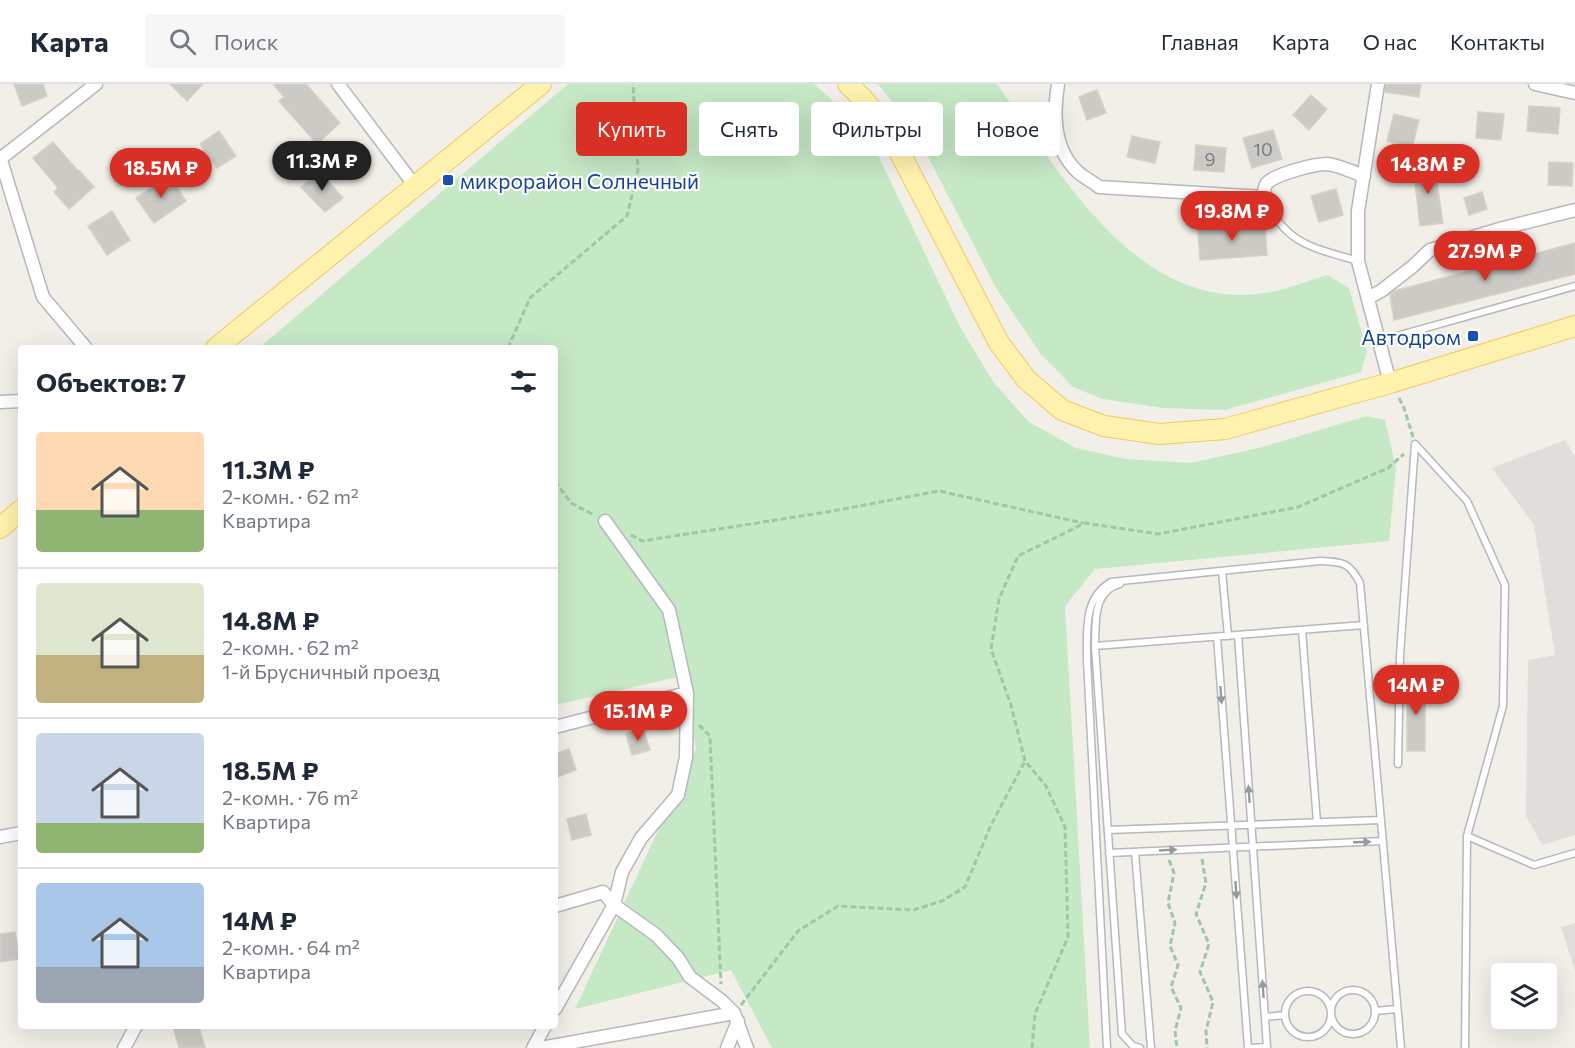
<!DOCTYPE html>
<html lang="ru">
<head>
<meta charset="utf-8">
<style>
  body { margin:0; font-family:Commissioner,sans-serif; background:#f6f6f7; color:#1f2937; height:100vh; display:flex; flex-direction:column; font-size:22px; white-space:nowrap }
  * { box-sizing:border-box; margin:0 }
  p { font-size:20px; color:#747a83 }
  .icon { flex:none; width:33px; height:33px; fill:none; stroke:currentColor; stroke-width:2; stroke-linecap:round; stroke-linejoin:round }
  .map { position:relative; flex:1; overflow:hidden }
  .details { position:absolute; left:18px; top:261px; width:540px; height:684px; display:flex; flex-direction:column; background:#fff; border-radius:6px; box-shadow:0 6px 24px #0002 }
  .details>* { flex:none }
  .hud { position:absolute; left:576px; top:18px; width:570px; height:54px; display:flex; gap:12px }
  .tools { position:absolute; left:1491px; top:879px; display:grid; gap:12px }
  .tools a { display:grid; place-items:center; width:66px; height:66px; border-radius:6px; background:#fff; box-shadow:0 6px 24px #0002; font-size:30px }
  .price { position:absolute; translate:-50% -51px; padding:0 14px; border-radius:21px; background:#d93025; color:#fff; font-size:20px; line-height:39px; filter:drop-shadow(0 2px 3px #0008) }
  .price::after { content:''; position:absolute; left:50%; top:36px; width:18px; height:14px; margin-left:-9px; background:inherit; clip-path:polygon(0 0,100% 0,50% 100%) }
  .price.on { background:#222; color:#fff }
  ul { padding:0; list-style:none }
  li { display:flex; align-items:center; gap:18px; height:150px; padding:0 18px }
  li+li { border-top:2px solid #e0e1e3 }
  li span { display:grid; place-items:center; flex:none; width:168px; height:120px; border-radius:6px; color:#555 }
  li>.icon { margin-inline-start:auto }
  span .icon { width:72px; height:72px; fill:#fffc; stroke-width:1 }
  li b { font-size:26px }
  h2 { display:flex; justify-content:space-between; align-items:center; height:72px; padding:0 18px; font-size:26px }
  .tag { padding:0 21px; border-radius:6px; background:#fff; box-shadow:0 6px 24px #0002; font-size:21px; line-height:54px }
  .tag.on { background:#d93025; color:#fff }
  header { display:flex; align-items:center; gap:36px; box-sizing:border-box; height:84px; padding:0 30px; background:#fff; border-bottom:2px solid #e0e1e3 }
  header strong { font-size:28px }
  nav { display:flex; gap:33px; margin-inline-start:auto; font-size:21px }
  .search { width:420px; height:54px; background:#f6f6f7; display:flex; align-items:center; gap:15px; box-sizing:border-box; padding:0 21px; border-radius:6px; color:#747a83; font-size:22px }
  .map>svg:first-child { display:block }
  .industrial { fill:#e0deda }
  .green { fill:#c5e8c5 }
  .building { fill:#cccac5; stroke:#d6d1c6; stroke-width:1.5 }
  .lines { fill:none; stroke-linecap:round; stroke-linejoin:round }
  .service-casing { stroke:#b5b8bc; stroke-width:9 }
  .minor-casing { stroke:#b5b8bc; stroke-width:15 }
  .primary-casing { stroke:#f2c960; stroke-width:22 }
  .path { stroke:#9cc7a9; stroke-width:3; stroke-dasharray:6 3; stroke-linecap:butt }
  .service { stroke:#fff; stroke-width:6 }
  .minor { stroke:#fff; stroke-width:12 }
  .primary { stroke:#fff2af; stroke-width:20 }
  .oneway { fill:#979a9d }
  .transit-dot { fill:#1a4fb4; stroke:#fff; stroke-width:2 }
  .labels { text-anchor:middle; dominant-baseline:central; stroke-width:4.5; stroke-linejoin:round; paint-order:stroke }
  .number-label { font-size:18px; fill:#7a7d7f }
  .transit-label { font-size:21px; fill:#164399; stroke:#fff; text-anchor:start }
</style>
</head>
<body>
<header>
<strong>Карта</strong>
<div class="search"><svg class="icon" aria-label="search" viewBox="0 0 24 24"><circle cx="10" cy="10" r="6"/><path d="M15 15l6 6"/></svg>Поиск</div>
<nav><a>Главная</a><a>Карта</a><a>О нас</a><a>Контакты</a></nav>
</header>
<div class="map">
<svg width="1575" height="964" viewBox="0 0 1575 964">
  <rect width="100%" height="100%" fill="#f1efe8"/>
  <path class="industrial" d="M 1565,356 L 1575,373 L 1575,751 L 1542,761 L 1526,732 L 1528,576 L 1555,571 L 1534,441 L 1492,384 Z
    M 1575,839 L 1575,887 L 1561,843 Z"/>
  <path class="green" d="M 568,0 L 814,0 L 845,28 L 875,65 L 960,243 L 994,299 L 1029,338 L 1076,364 L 1126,375 L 1190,379 L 1259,364 L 1367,332 L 1385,336 L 1396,384 L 1389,457 L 1095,485 L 1065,522 L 1090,964 L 772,964 L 731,886 L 575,925 L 696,665 L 682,592 L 555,621 L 555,264 L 259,264 Z
    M 878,0 L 997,0 C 1060,88 1137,229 1265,209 C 1286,206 1307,197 1327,191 L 1349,204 L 1367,267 L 1361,288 L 1225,326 L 1164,324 L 1103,315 L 1073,303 L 1041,270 L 996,204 L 912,42 Z"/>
  <path class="building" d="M 14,0 L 43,0 L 47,12 L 22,22 Z
    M 170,0 L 203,0 L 187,17 Z
    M 273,0 L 306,0 L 340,39 L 317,60 L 279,17 L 284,13 Z
    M 1386,0 L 1421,0 L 1419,13 L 1385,8 Z
    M 1097,6 L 1106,29 L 1087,36 L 1079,13 Z
    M 1311,11 L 1327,25 L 1309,46 L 1293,31 Z
    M 1529,22 L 1560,24 L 1558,50 L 1527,47 Z
    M 1478,28 L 1504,30 L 1501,56 L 1476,54 Z
    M 1394,30 L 1419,36 L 1412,64 L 1387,57 Z
    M 1273,46 L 1282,75 L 1252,84 L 1243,54 Z
    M 219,47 L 236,72 L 217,84 L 200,60 Z
    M 1132,52 L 1160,58 L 1155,79 L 1127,73 Z
    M 53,58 L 78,87 L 79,86 L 94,103 L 69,125 L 54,108 L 58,104 L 33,74 Z
    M 1196,61 L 1226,64 L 1224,88 L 1194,86 Z
    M 1549,78 L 1573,79 L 1572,102 L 1548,101 Z
    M 1434,79 L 1443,139 L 1420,142 L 1413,81 Z
    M 320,88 L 343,114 L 325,128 L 301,103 Z
    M 169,92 L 186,117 L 154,139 L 136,114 Z
    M 1336,105 L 1343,131 L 1319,138 L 1311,112 Z
    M 1482,108 L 1487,125 L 1469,131 L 1464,114 Z
    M 112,127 L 130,156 L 107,171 L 88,142 Z
    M 1265,141 L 1267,171 L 1200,176 L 1198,146 Z
    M 1575,159 L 1575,190 L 1394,236 L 1390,211 L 1394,207 Z
    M 1407,597 L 1425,597 L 1425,667 L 1407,667 Z
    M 643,644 L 650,666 L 632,671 L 626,650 Z
    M 569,665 L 576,686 L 555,694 L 555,670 Z
    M 586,730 L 591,751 L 572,756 L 567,735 Z
    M 15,848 L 19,875 L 0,878 L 0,850 Z
    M 173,942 L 199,942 L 205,964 L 179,964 Z"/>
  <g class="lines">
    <g class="service-casing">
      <path id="service" d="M 1263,113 C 1287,161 1311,163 1358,177
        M 1379,257 L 1575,202
        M 1222,487 L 1228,552
        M 1120,500 C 1092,507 1096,540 1095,562 L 1122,950 L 1133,962 L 1140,964
        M 1302,546 L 1317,738
        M 1238,551 L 1267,963 L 1250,964
        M 1217,553 L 1248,964
        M 1095,562 L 1364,541
        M 1398,680 L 1400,571 L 1415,360 L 1467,417 L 1505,501 L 1503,622 L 1467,752 L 1465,964
        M 1108,746 L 1381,736
        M 1467,752 L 1534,781 L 1575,769
        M 1135,768 L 1151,964
        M 1109,769 L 1383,757
        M1331 928a22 22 0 1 1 44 0a22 22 0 1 1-44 0Z
        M1285 930a23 23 0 1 1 46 0a23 23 0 1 1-46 0Z
        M 1375,927 L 1397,925
        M 1265,933 L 1285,931
        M 1107,964 L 1087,576 C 1087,548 1083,514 1111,498 L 1320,477 C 1343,478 1349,478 1360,499 L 1401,964"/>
    </g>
    <g class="minor-casing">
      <path id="minor" d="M 338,0 L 415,102
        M 1058,0 C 1053,31 1053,67 1079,89 C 1085,94 1093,98 1099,103 L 1263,113 C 1264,108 1264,103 1267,99 C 1276,90 1314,80 1327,80 C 1339,81 1352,88 1364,92
        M 1378,0 L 1358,127 L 1358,177 L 1390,299
        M 1535,0 L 1575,9
        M 0,73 L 43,213 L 86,264
        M 0,75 L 96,0
        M 1368,214 L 1381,207 L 1412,183 L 1430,166 L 1503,144 L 1575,126
        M 0,318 L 21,317
        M 605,437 L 669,526 L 687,609 L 686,673 L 678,711 L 641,754 L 622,788 L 614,821 L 656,851 L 678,874 L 690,893 L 722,917 L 734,929 L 747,964
        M 555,643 L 687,609
        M 0,753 L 21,749
        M 555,822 L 603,808 L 614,821 L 555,925
        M 124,964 L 136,942
        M 533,964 L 545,942
        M 541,964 L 734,929
        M 727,964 L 738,937"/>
    </g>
    <g class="primary-casing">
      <path id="primary" d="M 848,0 L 865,17 L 890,50 L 999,259 L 1026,295 L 1062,326 L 1104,342 L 1159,350 L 1225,345 L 1390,299 L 1575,242
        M 216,264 L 541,0
        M 0,444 L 21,426"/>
    </g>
    <path class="path" d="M 508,264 L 530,214 L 627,132 L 638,86 L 633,0
      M 1399,314 L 1404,324 L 1413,353
      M 555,397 L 571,419 L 594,431
      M 631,451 L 642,457 L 827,428 L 939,407 L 1083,439
      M 699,641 L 710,652 L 721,900
      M 1202,775 L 1206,799 L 1196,830 L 1209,860 L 1200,888 L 1213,918 L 1206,947 L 1207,964
      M 1169,776 L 1174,789 L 1168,819 L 1175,839 L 1170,862 L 1178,881 L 1171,903 L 1181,924 L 1175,947 L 1177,964
      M 741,921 L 798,847 L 838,822 L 913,826 L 942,817 L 965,803 L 991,741 L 1025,677
      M 1032,964 L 1035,930 L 1068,853 L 1065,743 L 1046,702 L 1025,677 L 1011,621 L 991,565 L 999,515 L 1018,472 L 1085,439 L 1158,450 L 1298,423 L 1388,384 L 1404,370"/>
    <use href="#service" class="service"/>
    <use href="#minor" class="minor"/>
    <use href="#primary" class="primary"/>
  </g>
  <defs><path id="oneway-solid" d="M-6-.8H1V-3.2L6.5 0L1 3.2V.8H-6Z" transform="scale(1.5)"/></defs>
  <g class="oneway">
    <use href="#oneway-solid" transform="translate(1221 611) rotate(86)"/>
    <use href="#oneway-solid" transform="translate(1249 710) rotate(-94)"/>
    <use href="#oneway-solid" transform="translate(1362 758) rotate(-2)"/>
    <use href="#oneway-solid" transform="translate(1168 766) rotate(-3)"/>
    <use href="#oneway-solid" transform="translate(1236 806) rotate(86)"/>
    <use href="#oneway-solid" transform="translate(1263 905) rotate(-94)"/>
  </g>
  <g class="transit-dot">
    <rect x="442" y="90" width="12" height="12" rx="3"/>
    <rect x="1467" y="246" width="12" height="12" rx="3"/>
  </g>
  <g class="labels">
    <g class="number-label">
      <text x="1263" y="65">10</text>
      <text x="1210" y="75">9</text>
    </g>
    <g class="transit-label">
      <text x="460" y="96">микрорайон Солнечный</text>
      <text x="1461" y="252" text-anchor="end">Автодром</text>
    </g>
  </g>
</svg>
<div class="tools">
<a><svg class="icon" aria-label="layers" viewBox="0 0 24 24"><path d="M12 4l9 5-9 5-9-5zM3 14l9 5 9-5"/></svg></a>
</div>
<b class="price on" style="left:322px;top:108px">11.3M ₽</b>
<b class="price" style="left:1428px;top:111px">14.8M ₽</b>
<b class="price" style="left:161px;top:115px">18.5M ₽</b>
<b class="price" style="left:1232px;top:158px">19.8M ₽</b>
<b class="price" style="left:1485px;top:198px">27.9M ₽</b>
<b class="price" style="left:1416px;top:632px">14M ₽</b>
<b class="price" style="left:638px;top:658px">15.1M ₽</b>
<div class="hud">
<a class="tag on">Купить</a>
<a class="tag">Снять</a>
<a class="tag">Фильтры</a>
<a class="tag">Новое</a>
</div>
<section class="details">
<h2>Объектов: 7<svg class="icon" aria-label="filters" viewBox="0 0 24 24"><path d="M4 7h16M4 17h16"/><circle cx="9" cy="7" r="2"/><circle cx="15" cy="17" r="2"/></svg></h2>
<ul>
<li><span style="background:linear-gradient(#ffd9b3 65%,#8fb573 0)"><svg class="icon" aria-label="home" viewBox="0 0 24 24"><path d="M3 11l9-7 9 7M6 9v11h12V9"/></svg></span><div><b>11.3M ₽</b><p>2-комн. · 62 m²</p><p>Квартира</p></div></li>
<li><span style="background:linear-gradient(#dfe7d0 60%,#c2b280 0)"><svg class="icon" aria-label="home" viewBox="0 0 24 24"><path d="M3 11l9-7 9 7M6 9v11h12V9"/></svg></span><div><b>14.8M ₽</b><p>2-комн. · 62 m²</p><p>1-й Брусничный проезд</p></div></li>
<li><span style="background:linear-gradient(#c9d6e8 75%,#8fb573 0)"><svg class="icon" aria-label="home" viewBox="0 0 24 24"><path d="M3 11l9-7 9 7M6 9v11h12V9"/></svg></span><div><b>18.5M ₽</b><p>2-комн. · 76 m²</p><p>Квартира</p></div></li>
<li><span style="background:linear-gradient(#a9c7e8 70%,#9aa5b1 0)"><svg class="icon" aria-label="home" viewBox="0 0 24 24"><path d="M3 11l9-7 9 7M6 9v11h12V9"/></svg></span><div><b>14M ₽</b><p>2-комн. · 64 m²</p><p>Квартира</p></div></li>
</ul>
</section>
</div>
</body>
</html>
